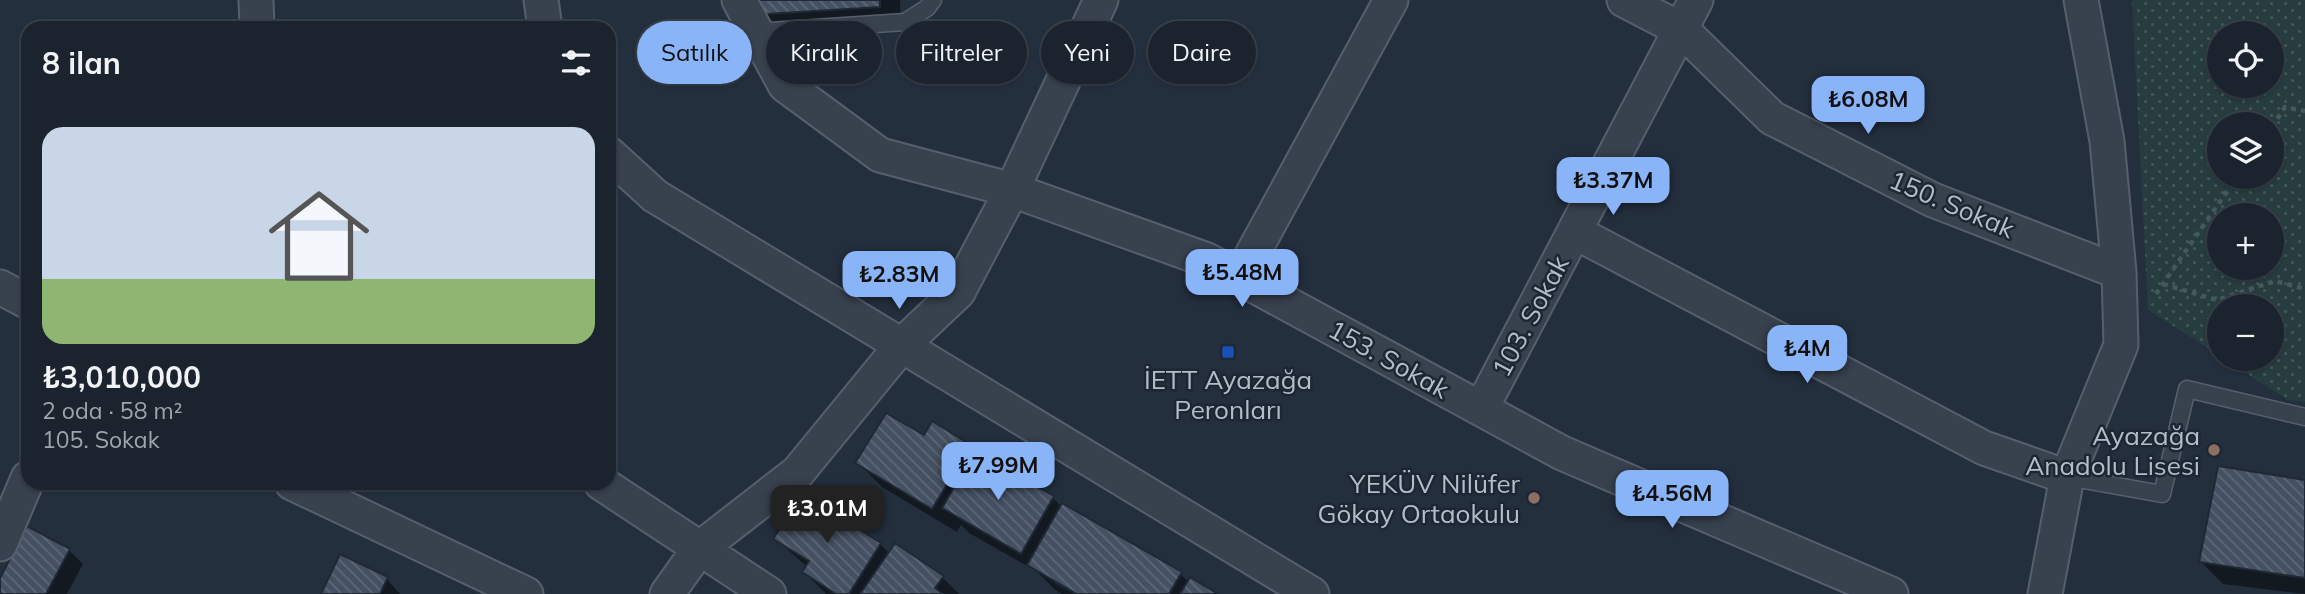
<!DOCTYPE html>
<html lang="tr">
<head>
<meta charset="utf-8">
<style>
  body { margin:0; font-family:Mulish,sans-serif; background:#242b36; color:#f1f3f6; height:100vh; display:flex; flex-direction:column; font-size:26px; white-space:nowrap }
  * { box-sizing:border-box; margin:0 }
  p { font-size:23px; color:#a0a4aa }
  .icon { flex:none; width:38px; height:38px; fill:none; stroke:currentColor; stroke-width:2; stroke-linecap:round; stroke-linejoin:round }
  .map { position:relative; flex:1; overflow:hidden }
  .panel { position:absolute; left:21px; top:21px; width:595px; height:469px; display:flex; flex-direction:column; background:#1b232e; border-radius:21px; box-shadow:0 2px 5px #0004,0 0 0 2px #39404a }
  .panel>* { flex:none }
  .top-card { position:absolute; left:637px; top:21px; width:665px; height:63px; display:flex; gap:14px }
  .controls { position:absolute; left:2207px; top:21px; display:grid; gap:14px }
  .controls a { display:grid; place-items:center; width:77px; height:77px; border-radius:50%; background:#1b232e; box-shadow:0 2px 5px #0004,0 0 0 2px #39404a; font-size:35px }
  .price { position:absolute; translate:-50% -60px; padding:0 16px; border-radius:14px; background:#8ab4f8; color:#111; font-size:23px; line-height:46px; filter:drop-shadow(0 2px 4px #0008) }
  .price::after { content:''; position:absolute; left:50%; top:42px; width:21px; height:16px; margin-left:-10px; background:inherit; clip-path:polygon(0 0,100% 0,50% 100%) }
  .price.selected { background:#222; color:#fff }
  ul { padding:0; list-style:none }
  li { display:grid; align-content:center; gap:14px; height:371px; padding:0 21px }
  li span { display:grid; place-items:center; height:217px; border-radius:21px; color:#555 }
  li>.icon { margin-inline-start:auto }
  span .icon { width:126px; height:126px; fill:#fffc; stroke-width:1 }
  li b { font-size:30px }
  h2 { display:flex; justify-content:space-between; align-items:center; height:84px; padding:0 21px; font-size:30px }
  .chip { padding:0 24px; border-radius:32px; background:#1b232e; box-shadow:0 2px 5px #0004,0 0 0 2px #39404a; font-size:24px; line-height:63px }
  .chip.selected { background:#8ab4f8; color:#111 }
  .map>svg:first-child { display:block }
  .park { fill:url(#park-dots); fill-rule:evenodd }
  .shadow { fill:#0007 }
  .building { fill:url(#building-back-hatch); stroke:#1f2835; stroke-width:2 }
  .lines { fill:none; stroke-linecap:round; stroke-linejoin:round }
  .lane-casing { stroke:#565f6c; stroke-width:19 }
  .street-casing { stroke:#565f6c; stroke-width:37 }
  .path { stroke:#44595c; stroke-width:4.5; stroke-dasharray:5 5; stroke-linecap:butt }
  .lane { stroke:#38414e; stroke-width:16 }
  .street { stroke:#38414e; stroke-width:33 }
  .transit-dot { fill:#1a4fb4; stroke:#1d2633; stroke-width:2.5 }
  .education-dot { fill:#8d6e63; stroke:#1d2633; stroke-width:2.5 }
  .labels { text-anchor:middle; dominant-baseline:central; stroke-width:5; stroke-linejoin:round; paint-order:stroke }
  .street-label { font-size:26px; fill:#b4bcc9; stroke:#1d2633 }
  .poi-label { font-size:26px; fill:#b4bcc9; stroke:#1d2633; text-anchor:end }
</style>
</head>
<body>
<div class="map">
<svg width="2305" height="594" viewBox="0 0 2305 594">
  <defs>
    <pattern id="park-dots" width="8" height="8" patternUnits="userSpaceOnUse" patternTransform="scale(1.75)"><rect width="8" height="8" fill="#263c3f"/><path d="M2 2h.1M6 6h.1" fill="none" stroke="#435659" stroke-width="1.8" stroke-linecap="round"/></pattern>
    <pattern id="building-back-hatch" width="6" height="6" patternUnits="userSpaceOnUse" patternTransform="scale(1.75)"><rect width="6" height="6" fill="#455162"/><path d="M-1 5l2 2M0 0l6 6M5-1l2 2" fill="none" stroke="#5d6877"/></pattern>
  </defs>
  <rect width="100%" height="100%" fill="#242f3e"/>
  <path class="park" d="M 2132,0 L 2305,0 L 2305,402 L 2288,400 L 2224,359 L 2272,359 L 2272,306 L 2219,306 L 2219,355 L 2148,310 ZM 2219,33 L 2272,33 L 2272,86 L 2219,86 ZM 2219,124 L 2272,124 L 2272,177 L 2219,177 ZM 2219,215 L 2272,215 L 2272,268 L 2219,268 Z"/>
  <path class="shadow" d="M 751,0 L 900,0 L 901,28 L 773,36 Z
    M 925,438 L 970,446 L 980,456 L 1053,498 L 1062,507 L 1180,574 L 1189,582 L 1215,594 L 1081,594 L 1055,579 L 1055,583 L 1074,594 L 1062,594 L 1054,589 L 1036,571 L 969,533 L 961,525 L 957,532 L 882,487 L 857,462 Z
    M 2305,481 L 2305,594 L 2223,584 L 2201,562 Z
    M 803,495 L 880,544 L 890,554 L 943,578 L 959,594 L 826,594 L 804,572 L 807,567 L 776,539 Z
    M 69,550 L 83,564 L 67,594 L 0,594 L 0,581 Z
    M 341,557 L 387,579 L 400,594 L 323,594 Z"/>
  <path class="building" d="M 749,0 L 880,0 L 880,7 L 750,15 Z
    M 886,413 L 924,435 L 932,421 L 971,445 L 932,509 L 855,463 Z
    M 975,451 L 1054,496 L 1021,554 L 942,508 Z
    M 2218,466 L 2305,480 L 2305,578 L 2199,562 Z
    M 803,493 L 881,543 L 849,594 L 836,594 L 802,572 L 809,561 L 773,539 Z
    M 1062,503 L 1182,572 L 1169,594 L 1077,594 L 1027,565 Z
    M 27,526 L 70,549 L 46,594 L 0,594 L 0,578 Z
    M 895,543 L 944,576 L 935,588 L 943,594 L 860,594 Z
    M 340,554 L 388,577 L 380,594 L 321,594 Z
    M 1190,577 L 1218,594 L 1180,594 Z"/>
  <g class="lines">
    <g class="lane-casing">
      <path id="lane" d="M 756,32 L 905,22 L 927,8 L 933,0
        M 2067,477 L 2162,494 L 2187,389 L 2305,417"/>
    </g>
    <g class="street-casing">
      <path id="street" d="M 256,0 L 257,28
        M 541,0 L 545,28
        M 739,0 L 785,85 L 880,155 L 1012,190 L 1207,260 L 1562,453 L 1891,594
        M 1624,0 L 1682,30 L 1772,118 L 1933,200 L 2119,272
        M 609,154 L 655,196 L 1312,594
        M 1575,232 L 1984,448 L 2067,477
        M 1240,277 L 1391,0
        M 0,287 L 28,302
        M 1481,409 L 1696,0
        M 292,483 L 526,594
        M 601,483 L 769,594
        M 0,544 L 28,478
        M 667,594 L 699,549 L 798,472 L 902,345 L 958,292 L 1012,190 L 1101,0
        M 2045,594 L 2067,477 L 2121,345 L 2119,272 L 2107,141 L 2081,0"/>
    </g>
    <path class="path" d="M 2272,127 L 2285,107 L 2305,111
      M 2163,284 L 2217,300 L 2275,281 L 2305,289
      M 2156,294 L 2237,177"/>
    <use href="#lane" class="lane"/>
    <use href="#street" class="street"/>
  </g>
  <rect class="transit-dot" x="1221" y="345" width="14" height="14" rx="3.5"/>
  <g class="education-dot">
    <circle cx="2214" cy="450" r="7"/>
    <circle cx="1534" cy="498" r="7"/>
  </g>
  <g class="labels">
    <g class="street-label">
      <text transform="translate(1952 204) rotate(23)">150. Sokak</text>
      <text transform="translate(1530 316) rotate(-62)">103. Sokak</text>
      <text transform="translate(1389 359) rotate(29)">153. Sokak</text>
    </g>
    <g class="poi-label">
      <text x="1228" y="379" text-anchor="middle">İETT Ayazağa<tspan x="1228" dy="30">Peronları</tspan></text>
      <text x="2200" y="435">Ayazağa<tspan x="2200" dy="30">Anadolu Lisesi</tspan></text>
      <text x="1520" y="483">YEKÜV Nilüfer<tspan x="1520" dy="30">Gökay Ortaokulu</tspan></text>
    </g>
  </g>
</svg>
<div class="controls">
<a><svg class="icon" aria-label="locate" viewBox="0 0 24 24"><circle cx="12" cy="12" r="6"/><path d="M12 2v4M12 18v4M2 12h4M18 12h4"/></svg></a>
<a><svg class="icon" aria-label="layers" viewBox="0 0 24 24"><path d="M12 4l9 5-9 5-9-5zM3 14l9 5 9-5"/></svg></a>
<a>+</a>
<a>−</a>
</div>
<b class="price" style="left:1868px;top:136px">₺6.08M</b>
<b class="price" style="left:1613px;top:217px">₺3.37M</b>
<b class="price" style="left:1242px;top:309px">₺5.48M</b>
<b class="price" style="left:899px;top:311px">₺2.83M</b>
<b class="price" style="left:1807px;top:385px">₺4M</b>
<b class="price" style="left:998px;top:502px">₺7.99M</b>
<b class="price" style="left:1672px;top:530px">₺4.56M</b>
<b class="price selected" style="left:827px;top:545px">₺3.01M</b>
<div class="top-card">
<a class="chip selected">Satılık</a>
<a class="chip">Kiralık</a>
<a class="chip">Filtreler</a>
<a class="chip">Yeni</a>
<a class="chip">Daire</a>
</div>
<section class="panel">
<h2>8 ilan<svg class="icon" aria-label="filters" viewBox="0 0 24 24"><path d="M4 7h16M4 17h16"/><circle cx="9" cy="7" r="2"/><circle cx="15" cy="17" r="2"/></svg></h2>
<ul>
<li><span style="background:linear-gradient(#c9d6e8 70%,#8fb573 0)"><svg class="icon" aria-label="home" viewBox="0 0 24 24"><path d="M3 11l9-7 9 7M6 9v11h12V9"/></svg></span><div><b>₺3,010,000</b><p>2 oda · 58 m²</p><p>105. Sokak</p></div></li>
</ul>
</section>
</div>
</body>
</html>
